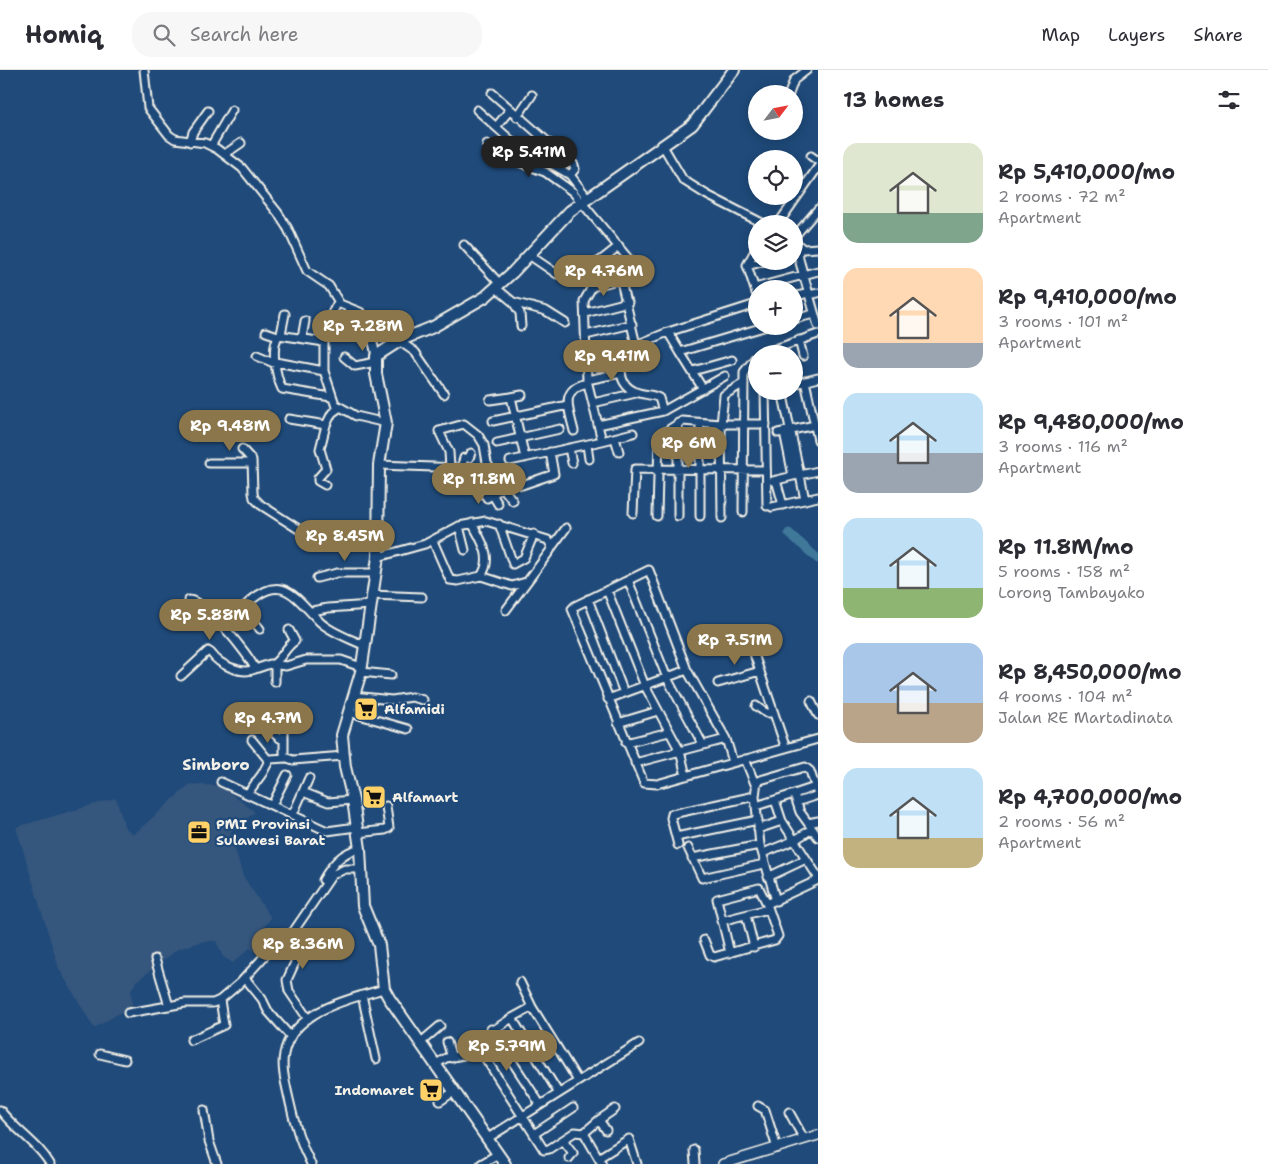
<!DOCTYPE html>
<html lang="en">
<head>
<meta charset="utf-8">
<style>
  body { margin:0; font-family:"Shantell Sans",sans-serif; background:#f7f7f7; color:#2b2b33; height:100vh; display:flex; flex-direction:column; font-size:19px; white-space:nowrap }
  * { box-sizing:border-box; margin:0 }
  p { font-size:16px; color:#7c7c81 }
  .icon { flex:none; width:28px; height:28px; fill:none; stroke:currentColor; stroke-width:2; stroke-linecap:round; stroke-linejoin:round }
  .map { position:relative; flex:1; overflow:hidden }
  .sheet { display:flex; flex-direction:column; background:#fff; width:450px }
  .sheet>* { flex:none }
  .needle { width:32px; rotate:58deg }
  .tools { position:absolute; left:748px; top:15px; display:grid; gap:10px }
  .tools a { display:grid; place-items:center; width:55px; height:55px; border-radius:50%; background:#fff; box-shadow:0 2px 12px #0003; font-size:25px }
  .price { position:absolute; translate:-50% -42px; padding:0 11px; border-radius:18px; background:#8a764a; color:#fff; font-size:16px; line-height:32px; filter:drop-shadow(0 1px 2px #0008) }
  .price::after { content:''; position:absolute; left:50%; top:30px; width:15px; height:11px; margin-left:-8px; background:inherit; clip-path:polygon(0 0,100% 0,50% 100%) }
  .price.on { background:#222; color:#fff }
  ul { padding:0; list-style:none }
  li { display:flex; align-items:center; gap:15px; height:125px; padding:0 25px }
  li span { display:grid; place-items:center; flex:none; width:140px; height:100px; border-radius:15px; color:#555 }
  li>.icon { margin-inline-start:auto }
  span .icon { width:60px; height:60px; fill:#fffc; stroke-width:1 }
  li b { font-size:21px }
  h2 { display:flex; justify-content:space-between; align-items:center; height:60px; padding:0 25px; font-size:21px }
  header { display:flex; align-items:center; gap:30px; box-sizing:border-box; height:70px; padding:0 25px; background:#fff; border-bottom:1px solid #e1e1e2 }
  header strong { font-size:24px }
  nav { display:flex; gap:28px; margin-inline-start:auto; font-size:18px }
  .search { width:350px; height:45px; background:#f7f7f7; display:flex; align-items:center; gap:12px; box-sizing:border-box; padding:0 18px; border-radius:20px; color:#7c7c81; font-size:19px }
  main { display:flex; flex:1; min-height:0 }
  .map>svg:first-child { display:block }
  .built { fill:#34567d }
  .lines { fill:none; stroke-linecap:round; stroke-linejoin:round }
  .river { stroke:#40789a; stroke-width:9 }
  .minor-casing { stroke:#f4f1e8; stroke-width:11 }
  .major-casing { stroke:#f4f1e8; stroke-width:12 }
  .highway-casing { stroke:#f4f1e8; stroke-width:14 }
  .minor { stroke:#1f4a7a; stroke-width:7 }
  .major { stroke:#1f4a7a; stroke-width:9 }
  .highway { stroke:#1f4a7a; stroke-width:10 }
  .labels { text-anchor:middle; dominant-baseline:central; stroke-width:4.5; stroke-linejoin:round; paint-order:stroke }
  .poi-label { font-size:14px; font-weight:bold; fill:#f4f1e8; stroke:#1f4a7a; text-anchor:start }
  .quarter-label { font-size:16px; font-weight:bold; fill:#f4f1e8; stroke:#1f4a7a }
</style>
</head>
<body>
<header>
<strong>Homiq</strong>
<div class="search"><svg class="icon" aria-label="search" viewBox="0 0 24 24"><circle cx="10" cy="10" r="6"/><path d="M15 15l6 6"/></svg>Search here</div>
<nav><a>Map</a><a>Layers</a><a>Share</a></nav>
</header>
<main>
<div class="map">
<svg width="818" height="1094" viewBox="0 0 818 1094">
  <rect width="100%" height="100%" fill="#1f4a7a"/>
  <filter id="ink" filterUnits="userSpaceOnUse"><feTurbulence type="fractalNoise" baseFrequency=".02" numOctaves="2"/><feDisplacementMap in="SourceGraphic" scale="10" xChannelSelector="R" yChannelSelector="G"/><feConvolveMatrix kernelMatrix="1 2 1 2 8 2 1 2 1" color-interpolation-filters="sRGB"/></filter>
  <g filter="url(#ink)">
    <path class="built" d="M 190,714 L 221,716 L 255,742 L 230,762 L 243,806 L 271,848 L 264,857 L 277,865 L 276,873 L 262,890 L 250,878 L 233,893 L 223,887 L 216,871 L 204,871 L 178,879 L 137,911 L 131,920 L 132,936 L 94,958 L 59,899 L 16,757 L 116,728 L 125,758 L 134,764 Z"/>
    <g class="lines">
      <path class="river" d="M 789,463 L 818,489"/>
      <g class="minor-casing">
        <path id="minor" d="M 144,0 L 148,38 L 169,65 L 175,69 L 205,73 L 217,79 L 242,98 L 278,143 L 288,159 L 307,201 L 329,216 L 340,234 L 360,242 L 368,250 L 376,286
          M 492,23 L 574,95 L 575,99 L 570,105 L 587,127
          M 789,24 L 794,10 L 807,0
          M 477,40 L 532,89 L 542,101
          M 517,47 L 532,25
          M 496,57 L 509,41
          M 509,69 L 513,81 L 513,90
          M 190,72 L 193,62 L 208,41
          M 487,74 L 511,89 L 545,102 L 573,122 L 632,193 L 617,210 L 592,217 L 584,231 L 587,310 L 602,371 L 633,363
          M 211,76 L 232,40
          M 663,76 L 683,110 L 707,125 L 764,154
          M 225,84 L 241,73
          M 811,86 L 818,91
          M 546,91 L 570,105
          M 778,154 L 818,97
          M 794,167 L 818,139
          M 796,173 L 803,179 L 818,178
          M 464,175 L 500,214
          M 798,175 L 799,189 L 818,256
          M 756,179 L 747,195 L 756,223
          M 529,185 L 557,204
          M 747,196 L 765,191
          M 588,197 L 600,191 L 619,176
          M 620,207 L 636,275 L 668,262 L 680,282 L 767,256
          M 496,218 L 513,232 L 546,241 L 565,253
          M 755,218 L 818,201
          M 809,225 L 818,223
          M 794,227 L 808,223
          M 513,232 L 520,243 L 521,256
          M 585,243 L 628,232
          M 329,249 L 338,232
          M 794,249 L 814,244
          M 266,262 L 278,266
          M 668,262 L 756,234
          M 281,264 L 285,244
          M 586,265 L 632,254
          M 324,266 L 324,301
          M 302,268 L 305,251
          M 799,270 L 803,286
          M 399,271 L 415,282 L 444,324
          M 324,272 L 279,265 C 270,277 276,306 282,319 L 331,327
          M 636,275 C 620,285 613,313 636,322 C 643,325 652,324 659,328 L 663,341
          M 680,282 L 703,319
          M 761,284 L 818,264
          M 257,286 L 276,294
          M 344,287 L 355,296 L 376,292
          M 587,288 L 628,280
          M 276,292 L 324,301 L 335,334 L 356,346 L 386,353
          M 693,301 L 732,290
          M 587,310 L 621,303
          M 805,311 L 818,370
          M 794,314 L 818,308
          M 765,321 L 767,436
          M 782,321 L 800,405 L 818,401
          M 511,327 L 522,325
          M 490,330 L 511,327 L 525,388
          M 593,333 L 636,323
          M 289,349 L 326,355 L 332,343 L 339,338
          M 493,351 L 568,335
          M 700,353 L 700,446
          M 598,355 L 663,341 L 725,306
          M 574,361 C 569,339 559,320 587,313
          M 784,362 L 793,406 L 800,405 L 805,430
          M 778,363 L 815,355
          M 615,368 L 619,382
          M 497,373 L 560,359
          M 587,375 L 589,389
          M 569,378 L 572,393
          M 242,379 L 252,390 L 253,423 L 254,428 L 261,435 L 300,460 L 315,463 L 346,465 L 378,472
          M 510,391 L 602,371
          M 209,393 L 252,393
          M 379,395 L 461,398 L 464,388 L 469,388 L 471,383
          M 463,397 L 469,399 L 487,428 L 502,418
          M 450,398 L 449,382 L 439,361 L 464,354 L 478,365 L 484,375 L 487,393 L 496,409 L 513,431
          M 776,410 L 783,435
          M 773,411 L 793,406
          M 325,415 L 318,411 L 318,408 L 326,399 L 320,379 L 326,355
          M 522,415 L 554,404 L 550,382
          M 492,424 L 498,434
          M 772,437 L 818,427
          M 743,442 L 744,302 L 756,287
          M 633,443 L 635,399 L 766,400
          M 657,446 L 659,366 L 682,351 L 721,354 L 724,325 L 744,313
          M 678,446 L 678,353
          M 722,448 L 721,354 L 766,354
          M 499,454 L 513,494 L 524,488 L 534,464
          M 459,456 L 465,480
          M 433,471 L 450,510 L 458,511 L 481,506 C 494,488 481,470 472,453
          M 552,477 L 566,458
          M 378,487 L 425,474 L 459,456 L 486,451 L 548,470 L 552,477 L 550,481 L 506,540
          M 481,506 L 512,516 L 526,512
          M 317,508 L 337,503 L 375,503
          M 628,510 L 667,608 L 703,675
          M 607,520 L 645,616 L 680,681 L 686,706
          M 371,525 L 422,527
          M 588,529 L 624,623
          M 189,530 C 204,530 249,584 255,599 L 270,594 L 286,596 L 306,590 L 341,590 L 361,597
          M 312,541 L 328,538 L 370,535
          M 260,559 L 244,539 L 245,536 C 281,500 294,526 320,552 C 332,563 351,569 365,576
          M 751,565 L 755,587 L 785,676
          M 272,595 C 283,588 284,578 295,571 L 289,560
          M 275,595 L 275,612
          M 361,602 L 391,605
          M 181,606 L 208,581 L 211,583 C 219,595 242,605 255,599
          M 718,613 L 760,601
          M 353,626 L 392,630 L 412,627 L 423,630
          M 608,629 L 687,600
          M 811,631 L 818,645
          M 756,636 L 766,643 L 774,643
          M 348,642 L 408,659
          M 284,647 L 284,687 L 293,690 L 344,686
          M 618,653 L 658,641
          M 268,657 L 278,667 L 284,670
          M 252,670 L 269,691
          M 626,673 L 669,662
          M 745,689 L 755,714
          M 733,692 L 726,669 L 687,600 L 649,500 L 575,536 L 572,539 L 644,713 L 657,714 L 818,669
          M 635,693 L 726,669
          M 221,712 L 327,761 L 356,757
          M 303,722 L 328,732 L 353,730
          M 248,723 L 262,704 L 270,689 L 286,688
          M 794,724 L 815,717
          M 775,730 L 782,751
          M 797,732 L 818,725
          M 272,735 L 287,705
          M 756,736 L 794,724 L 800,742 L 808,753
          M 293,744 L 309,708
          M 818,751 L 808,753 L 818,767
          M 758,759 L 782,751 L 818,807
          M 357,763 L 385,760 L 389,758 L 386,736
          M 676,767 L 758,750
          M 678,775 L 671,748 L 672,744 L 755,726
          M 760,775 L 755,726 L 757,711 L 805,697 L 810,701 L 818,725
          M 688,778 L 702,808 L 764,794
          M 763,783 L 795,770 L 812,759
          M 692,788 L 760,775 L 776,831
          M 768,807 L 806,789
          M 323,810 C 331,796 342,781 360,779
          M 746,845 L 754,877
          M 721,851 L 768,839
          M 293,862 L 302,877 L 287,910 L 289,921 L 308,949
          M 704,870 L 710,885 L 714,887 L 775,870 L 778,866 L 767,834 L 818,810
          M 730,883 L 717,829 L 759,818 L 767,834
          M 155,889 L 169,936
          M 245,908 L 262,929 L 268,941 L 291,967
          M 520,912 L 532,937 L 512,948 L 558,1022
          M 362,925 L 376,989
          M 532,937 L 578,1011
          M 128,943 L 185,933 L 213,933 L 220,930 L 240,913 L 279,870 L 293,862 L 332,805 L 345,799 L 359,799
          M 512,948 L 475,972 L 544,1080 L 549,1079 L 575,1062 L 584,1063
          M 491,959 L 540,1034
          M 191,970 L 224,955 L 220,930
          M 447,972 L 452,988
          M 420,973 L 440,956
          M 100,984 L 125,990
          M 436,994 L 446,988 L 464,985 L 475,972
          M 440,1031 L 455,1021
          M 758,1036 L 765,1040 L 777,1078
          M 0,1040 C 15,1060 38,1073 50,1094
          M 204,1040 L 209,1071 L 217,1094
          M 789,1042 L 804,1069
          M 599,1050 L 615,1039
          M 534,1064 L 573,1038
          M 488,1068 L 639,973
          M 563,1070 L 573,1083 L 569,1088
          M 694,1080 L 695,1094
          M 600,1087 L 629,1069 L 637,1094
          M 311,1094 C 300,1073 294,1053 289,1029 C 286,1015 281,998 284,984 C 292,941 349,929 384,919
          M 481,1094 L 498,1084
          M 602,1094 L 584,1063 L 599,1050 L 606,1060"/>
      </g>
      <g class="major-casing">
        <path id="major" d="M 723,1094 L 818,1065"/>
      </g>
      <g class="highway-casing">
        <path id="highway" d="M 505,1094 L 389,928 L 384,919 L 379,875 L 363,836 L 360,779 L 353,730 L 345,697 L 342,665 L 361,602 L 378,487 L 379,395 L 386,353 L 376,304 L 376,286 L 401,270 L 433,257 L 485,227 L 513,202 L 570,141 L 692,55 L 734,0"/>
      </g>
      <use href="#minor" class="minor"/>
      <use href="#major" class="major"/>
      <use href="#highway" class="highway"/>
    </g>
  </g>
  <defs>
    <g id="supermarket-square" transform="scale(1.25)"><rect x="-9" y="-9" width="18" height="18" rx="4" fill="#ffd166" stroke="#1f4a7a"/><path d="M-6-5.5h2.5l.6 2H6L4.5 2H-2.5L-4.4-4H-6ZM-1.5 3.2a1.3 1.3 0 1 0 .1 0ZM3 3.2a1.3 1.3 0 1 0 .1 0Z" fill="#111"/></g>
    <g id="office-square" transform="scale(1.25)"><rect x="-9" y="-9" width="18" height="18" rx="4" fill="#ffd166" stroke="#1f4a7a"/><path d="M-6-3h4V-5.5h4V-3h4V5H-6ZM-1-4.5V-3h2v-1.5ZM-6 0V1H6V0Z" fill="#111"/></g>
  </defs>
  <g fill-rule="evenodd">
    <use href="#supermarket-square" x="366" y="639"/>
    <use href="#supermarket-square" x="374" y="727"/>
    <use href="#office-square" x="199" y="762"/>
    <use href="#supermarket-square" x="431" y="1020"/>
  </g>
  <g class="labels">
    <g class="poi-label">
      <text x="384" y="639">Alfamidi</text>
      <text x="392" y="727">Alfamart</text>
      <text x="216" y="754">PMI Provinsi<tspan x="216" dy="16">Sulawesi Barat</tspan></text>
      <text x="414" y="1020" text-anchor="end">Indomaret</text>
    </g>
    <g class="quarter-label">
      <text x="216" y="694">Simboro</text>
    </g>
  </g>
</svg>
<div class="tools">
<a><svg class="needle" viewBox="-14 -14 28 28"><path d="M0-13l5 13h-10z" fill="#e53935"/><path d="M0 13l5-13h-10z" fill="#7c7c81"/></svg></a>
<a><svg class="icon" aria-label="locate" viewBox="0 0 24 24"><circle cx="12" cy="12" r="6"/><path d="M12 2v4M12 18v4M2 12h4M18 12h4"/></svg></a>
<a><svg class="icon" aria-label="layers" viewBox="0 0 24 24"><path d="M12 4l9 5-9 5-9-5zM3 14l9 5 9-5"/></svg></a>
<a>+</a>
<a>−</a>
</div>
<b class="price on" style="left:529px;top:108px">Rp 5.41M</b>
<b class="price" style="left:604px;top:227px">Rp 4.76M</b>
<b class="price" style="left:363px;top:282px">Rp 7.28M</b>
<b class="price" style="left:612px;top:312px">Rp 9.41M</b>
<b class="price" style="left:230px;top:382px">Rp 9.48M</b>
<b class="price" style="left:689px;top:399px">Rp 6M</b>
<b class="price" style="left:479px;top:435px">Rp 11.8M</b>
<b class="price" style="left:345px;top:492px">Rp 8.45M</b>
<b class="price" style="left:210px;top:571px">Rp 5.88M</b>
<b class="price" style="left:735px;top:596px">Rp 7.51M</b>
<b class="price" style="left:268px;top:674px">Rp 4.7M</b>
<b class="price" style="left:303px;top:900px">Rp 8.36M</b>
<b class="price" style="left:507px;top:1002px">Rp 5.79M</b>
</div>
<section class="sheet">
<h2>13 homes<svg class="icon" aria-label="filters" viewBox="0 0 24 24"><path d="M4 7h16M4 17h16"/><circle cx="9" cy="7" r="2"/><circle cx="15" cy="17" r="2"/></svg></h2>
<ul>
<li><span style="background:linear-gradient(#dfe7d0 70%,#7fa58c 0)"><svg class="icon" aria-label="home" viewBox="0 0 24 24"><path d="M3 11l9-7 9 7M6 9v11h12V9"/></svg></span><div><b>Rp 5,410,000/mo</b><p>2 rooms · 72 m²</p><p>Apartment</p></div></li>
<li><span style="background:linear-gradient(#ffd9b3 75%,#9aa5b1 0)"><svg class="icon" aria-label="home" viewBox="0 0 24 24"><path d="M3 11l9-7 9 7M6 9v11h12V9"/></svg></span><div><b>Rp 9,410,000/mo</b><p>3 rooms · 101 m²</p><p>Apartment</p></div></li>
<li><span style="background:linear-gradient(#bfe0f5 60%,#9aa5b1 0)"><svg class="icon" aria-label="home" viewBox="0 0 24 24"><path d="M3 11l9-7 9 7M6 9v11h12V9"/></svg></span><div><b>Rp 9,480,000/mo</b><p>3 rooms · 116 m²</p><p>Apartment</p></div></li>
<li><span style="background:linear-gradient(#bfe0f5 70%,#8fb573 0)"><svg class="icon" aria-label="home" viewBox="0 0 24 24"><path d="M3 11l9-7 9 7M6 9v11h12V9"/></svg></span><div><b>Rp 11.8M/mo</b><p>5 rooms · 158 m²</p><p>Lorong Tambayako</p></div></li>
<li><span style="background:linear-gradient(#a9c7e8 60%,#b9a48a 0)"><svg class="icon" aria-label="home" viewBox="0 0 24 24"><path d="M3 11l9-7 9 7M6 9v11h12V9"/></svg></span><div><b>Rp 8,450,000/mo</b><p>4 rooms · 104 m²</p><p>Jalan RE Martadinata</p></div></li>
<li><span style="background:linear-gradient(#bfe0f5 70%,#c2b280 0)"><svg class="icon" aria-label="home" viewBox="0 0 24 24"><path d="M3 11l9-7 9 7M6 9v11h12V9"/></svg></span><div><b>Rp 4,700,000/mo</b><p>2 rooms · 56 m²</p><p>Apartment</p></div></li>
</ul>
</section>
</main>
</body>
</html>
